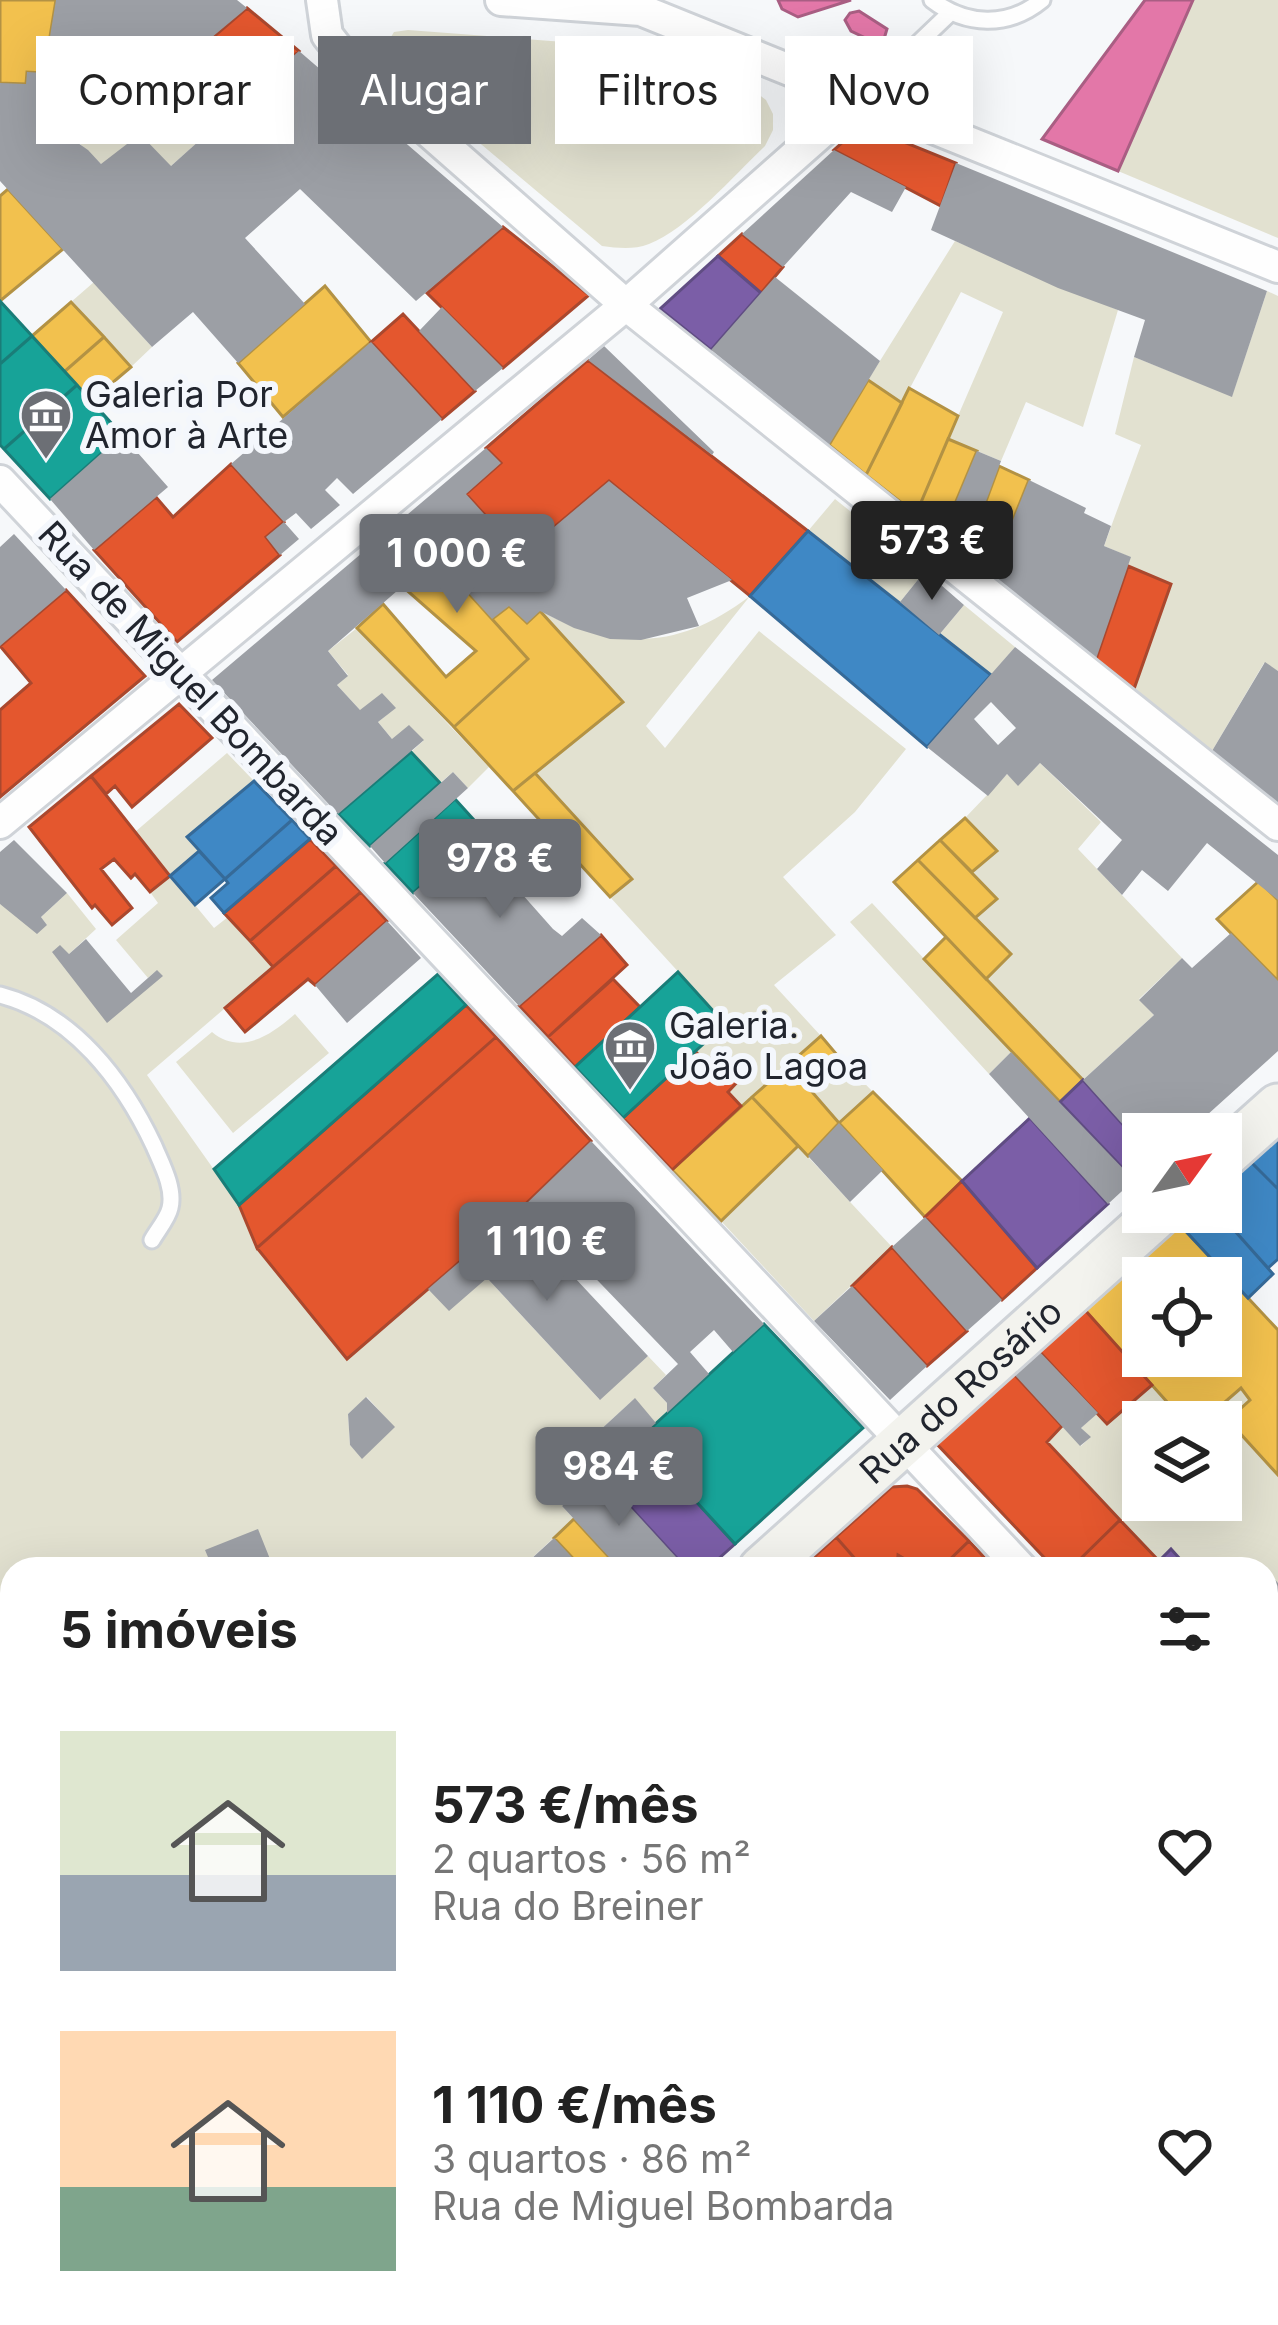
<!DOCTYPE html>
<html lang="pt">
<head>
<meta charset="utf-8">
<style>
  body { margin:0; font-family:Inter,sans-serif; background:#f2f2f2; color:#222; height:100vh; display:flex; flex-direction:column; font-size:45px; white-space:nowrap }
  * { box-sizing:border-box; margin:0 }
  p { font-size:39px; color:#767676 }
  .icon { flex:none; width:66px; height:66px; fill:none; stroke:currentColor; stroke-width:2; stroke-linecap:round; stroke-linejoin:round }
  .map { position:relative; flex:1; overflow:hidden }
  .side { position:absolute; left:0px; top:1557px; width:1278px; height:768px; display:flex; flex-direction:column; background:#fff; border-radius:36px 36px 0 0; box-shadow:0 12px 48px #0002 }
  .side>* { flex:none }
  .top-card { position:absolute; left:36px; top:36px; width:1206px; height:108px; display:flex; gap:24px }
  .needle { width:78px; rotate:57deg }
  .fabs { position:absolute; left:1122px; top:1113px; display:grid; gap:24px }
  .fabs a { display:grid; place-items:center; width:120px; height:120px; border-radius:0px; background:#fff; box-shadow:0 12px 48px #0002; font-size:60px }
  .price { position:absolute; translate:-50% -102px; padding:0 27px; border-radius:12px; background:#6c6f75; color:#fff; font-size:39px; line-height:78px; filter:drop-shadow(0 3px 6px #0008) }
  .price::after { content:''; position:absolute; left:50%; top:72px; width:36px; height:27px; margin-left:-18px; background:inherit; clip-path:polygon(0 0,100% 0,50% 100%) }
  .price.on { background:#222; color:#fff }
  ul { padding:0; list-style:none }
  li { display:flex; align-items:center; gap:36px; height:300px; padding:0 60px }
  li span { display:grid; place-items:center; flex:none; width:336px; height:240px; border-radius:0px; color:#555 }
  li>.icon { margin-inline-start:auto }
  span .icon { width:144px; height:144px; fill:#fffc; stroke-width:1 }
  li b { font-size:51px }
  h2 { display:flex; justify-content:space-between; align-items:center; height:144px; padding:0 60px; font-size:51px }
  .chip { padding:0 42px; border-radius:0px; background:#fff; box-shadow:0 12px 48px #0002; font-size:42px; line-height:108px }
  .chip.on { background:#6c6f75; color:#fff }
  .map>svg:first-child { display:block }
  .green { fill:#e2e1d0; fill-rule:evenodd }
  .homes { fill:#f2c14e; stroke:#b39244; stroke-width:3; fill-rule:evenodd }
  .shops { fill:#e4572e; stroke:#aa482e; stroke-width:3 }
  .offices { fill:#7b5ea7; stroke:#604d83; stroke-width:3 }
  .schools { fill:#3f88c5; stroke:#366a98; stroke-width:3 }
  .health { fill:#e377a8; stroke:#a95e83; stroke-width:3 }
  .public { fill:#17a398; stroke:#1a7d78; stroke-width:3 }
  .building { fill:#9c9fa5; fill-rule:evenodd }
  .lines { fill:none; stroke-linecap:round; stroke-linejoin:round }
  .lane-casing { stroke:#cfd3d8; stroke-width:21 }
  .street-casing { stroke:#cfd3d8; stroke-width:36 }
  .secondary-casing { stroke:#cfd3d8; stroke-width:51 }
  .lane { stroke:#fefefe; stroke-width:15 }
  .street { stroke:#fefefe; stroke-width:30 }
  .secondary { stroke:#f3f3ee; stroke-width:45 }
  .labels { text-anchor:middle; dominant-baseline:central; stroke-width:12; stroke-linejoin:round; paint-order:stroke }
  .poi-label { font-size:36px; fill:#21252e; stroke:#f4f7fc; text-anchor:start }
  .street-label { font-size:36px; fill:#21252e; stroke:#f4f7fc }
</style>
</head>
<body>
<div class="map">
<svg width="1278" height="2325" viewBox="0 0 1278 2325">
  <rect width="100%" height="100%" fill="#f6f8fa"/>
  <path class="green" d="M 1193,0 L 1278,0 L 1278,238 L 1118,171 Z
    M 408,30 L 670,50 L 748,86 L 766,100 L 773,114 L 773,130 L 765,146 C 734,175 688,229 649,244 C 633,250 618,248 602,246 L 388,66 L 383,50 L 394,32 Z
    M 127,43 L 179,47 L 187,58 L 170,75 L 218,124 L 171,166 L 101,164 L 79,143 L 102,121 L 82,103 L 88,69 L 124,76 Z
    M 955,241 L 1118,310 L 1083,427 L 1026,402 L 1001,461 L 948,439 L 1003,312 L 961,292 L 902,403 L 868,380 Z
    M 94,282 L 152,347 L 131,367 L 71,302 Z
    M 1267,291 L 1278,296 L 1278,671 L 1264,663 L 1212,751 L 1134,689 L 1170,584 L 1128,566 L 1130,557 L 1104,546 L 1141,445 L 1115,434 L 1134,357 L 1232,396 Z
    M 835,499 L 925,571 L 900,602 L 808,531 Z
    M 750,596 L 646,726 L 665,748 L 759,631 L 906,749 L 855,812 L 783,877 L 836,935 L 774,985 L 821,1036 L 741,1106 L 728,1092 L 743,1075 L 721,1051 L 706,1063 L 695,1051 L 725,1023 L 610,897 L 631,878 L 535,773 L 623,702 L 540,611 C 618,651 679,650 750,596 Z
    M 964,605 L 1015,647 L 991,675 L 939,635 Z
    M 357,628 L 489,767 L 468,788 L 453,772 L 440,783 L 411,752 L 423,741 L 392,739 L 378,722 L 395,708 L 360,710 L 337,685 L 348,675 L 328,651 Z
    M 227,753 L 254,781 L 188,837 L 199,851 L 171,876 L 214,928 L 228,917 L 273,967 L 147,1075 L 239,1205 L 257,1248 L 347,1358 L 428,1289 L 487,1278 L 599,1399 L 648,1356 L 666,1375 L 653,1388 L 667,1403 L 667,1413 L 656,1423 L 634,1399 L 597,1433 L 618,1456 L 562,1506 L 574,1519 L 520,1569 L 457,1569 L 451,1562 L 443,1569 L 12,1569 L 10,1629 L 0,1604 L 0,904 L 47,925 L 41,917 L 67,893 L 96,929 L 69,954 L 53,952 L 107,1022 L 157,970 L 148,978 L 116,940 L 158,903 L 150,892 L 170,876 L 135,832 ZM 367,1397 L 394,1427 L 362,1458 L 350,1445 L 348,1414 Z
    M 1040,763 L 1101,822 L 1078,849 L 1182,958 L 1139,999 L 1154,1015 L 1083,1080 L 986,979 L 1011,954 L 975,918 L 997,898 L 972,872 L 997,851 L 965,818 L 1007,774 L 1018,785 Z
    M 872,903 L 1011,1052 L 989,1074 L 850,922 Z
    M 295,1014 L 329,1053 L 233,1133 L 176,1062 L 212,1032 C 241,1056 271,1035 295,1014 Z
    M 838,1056 L 873,1092 L 839,1123 L 806,1085 Z
    M 798,1146 L 892,1247 L 814,1321 L 721,1221 Z
    M 1152,1385 L 1185,1422 L 1143,1422 L 1143,1500 L 1221,1500 L 1221,1422 L 1202,1422 L 1241,1388 L 1250,1400 L 1228,1421 L 1278,1475 L 1278,1583 L 1260,1563 L 1253,1569 L 1189,1569 L 1159,1561 L 1047,1442 L 1062,1426 L 1081,1446 L 1090,1437 L 1081,1428 L 1097,1413 L 1108,1424 Z
    M 1266,2051 L 1278,2066 L 1278,2325 L 952,2325 L 947,2318 L 936,2325 L 909,2325 L 920,2313 L 1266,2313 Z"/>
  <path class="homes" d="M 0,0 L 56,0 L 44,73 L 27,72 L 26,84 L 0,83 Z
    M 8,189 L 63,249 L 0,301 L 0,196 Z
    M 325,286 L 371,342 L 283,417 L 238,363 Z
    M 71,302 L 104,337 L 64,372 L 32,336 Z
    M 104,337 L 131,367 L 91,401 L 64,372 Z
    M 868,380 L 902,403 L 866,475 L 829,445 Z
    M 909,388 L 958,416 L 916,514 L 866,475 Z
    M 948,439 L 977,451 L 942,535 L 916,514 Z
    M 999,466 L 1029,480 L 991,575 L 966,555 Z
    M 436,557 L 528,659 L 454,727 L 357,628 L 383,604 L 446,677 L 476,651 L 403,587 Z
    M 509,606 L 527,623 L 540,611 L 623,702 L 513,791 L 454,727 L 528,659 L 492,619 Z
    M 535,773 L 632,879 L 610,897 L 513,791 Z
    M 965,818 L 997,851 L 972,872 L 940,840 Z
    M 940,840 L 997,899 L 975,918 L 918,860 Z
    M 918,860 L 1011,954 L 986,979 L 894,882 Z
    M 1259,881 L 1278,900 L 1278,981 L 1217,919 Z
    M 946,937 L 1083,1080 L 1060,1102 L 924,959 Z
    M 821,1036 L 838,1056 L 806,1085 L 839,1123 L 808,1156 L 752,1097 Z
    M 873,1092 L 962,1181 L 925,1217 L 839,1123 Z
    M 752,1097 L 798,1146 L 721,1221 L 672,1170 Z
    M 1179,1224 L 1278,1330 L 1278,1475 L 1228,1420 L 1250,1400 L 1241,1388 L 1202,1422 L 1185,1422 L 1084,1309 ZM 1143,1278 L 1221,1278 L 1221,1356 L 1143,1356 Z
    M 574,1519 L 620,1569 L 583,1569 L 554,1538 Z
    M 1278,1686 L 1278,1754 L 1266,1765 L 1266,1697 Z"/>
  <path class="shops" d="M 247,8 L 299,51 L 218,124 L 169,75 Z
    M 862,125 L 956,163 L 941,206 L 834,150 Z
    M 503,227 L 589,295 L 503,368 L 427,293 Z
    M 742,234 L 783,267 L 761,293 L 718,256 Z
    M 403,314 L 475,391 L 442,419 L 371,342 Z
    M 588,360 L 808,531 L 750,596 L 609,481 L 521,555 L 466,494 L 501,463 L 486,448 Z
    M 231,464 L 284,522 L 266,537 L 280,555 L 177,642 L 94,550 L 156,497 L 173,517 Z
    M 1128,566 L 1171,584 L 1134,689 L 1096,659 Z
    M 66,590 L 145,676 L 0,797 L 0,710 L 31,683 L 0,646 Z
    M 179,704 L 212,738 L 132,807 L 115,786 L 106,794 L 91,776 Z
    M 91,776 L 170,876 L 150,892 L 135,874 L 131,878 L 114,859 L 101,869 L 132,908 L 112,925 L 95,905 L 92,908 L 29,827 Z
    M 310,839 L 336,866 L 250,941 L 224,913 Z
    M 336,866 L 361,892 L 273,967 L 250,941 Z
    M 361,892 L 387,921 L 315,985 L 308,979 L 245,1032 L 225,1008 Z
    M 601,935 L 627,965 L 548,1037 L 519,1006 Z
    M 613,979 L 640,1007 L 575,1067 L 548,1037 Z
    M 466,1005 L 496,1037 L 257,1248 L 239,1205 Z
    M 496,1037 L 591,1141 L 515,1214 L 347,1359 L 257,1248 Z
    M 720,1050 L 743,1076 L 728,1092 L 741,1106 L 672,1170 L 623,1118 L 695,1051 L 706,1063 Z
    M 962,1181 L 1037,1268 L 1002,1300 L 925,1217 Z
    M 892,1247 L 967,1331 L 927,1366 L 852,1286 Z
    M 1084,1309 L 1152,1385 L 1107,1424 L 1038,1350 Z
    M 1012,1372 L 1062,1426 L 1047,1442 L 1120,1520 L 1070,1569 L 1055,1569 L 934,1441 Z
    M 907,1486 L 917,1489 L 969,1541 L 940,1569 L 905,1569 L 905,1559 L 898,1555 L 897,1569 L 864,1569 L 836,1537 L 892,1487 Z
    M 1120,1520 L 1159,1561 L 1151,1569 L 1070,1569 Z
    M 836,1537 L 864,1569 L 801,1569 Z
    M 969,1541 L 995,1569 L 940,1569 Z
    M 12,2272 L 12,2313 L 56,2313 L 55,2325 L 0,2325 L 0,2283 Z
    M 123,2313 L 122,2325 L 86,2325 L 87,2313 Z
    M 249,2313 L 280,2313 L 279,2325 L 248,2325 Z
    M 425,2313 L 489,2313 L 490,2325 L 425,2325 Z
    M 687,2313 L 661,2315 L 660,2324 L 641,2325 L 534,2325 L 533,2314 Z"/>
  <path class="offices" d="M 718,256 L 761,293 L 711,350 L 660,309 Z
    M 1083,1080 L 1143,1147 L 1143,1173 L 1134,1180 L 1060,1102 Z
    M 1030,1118 L 1108,1204 L 1037,1268 L 962,1181 Z
    M 639,1439 L 735,1544 L 707,1569 L 687,1569 L 599,1473 Z
    M 1171,1549 L 1189,1569 L 1151,1569 Z"/>
  <path class="schools" d="M 808,531 L 991,675 L 927,747 L 750,596 Z
    M 254,781 L 292,820 L 225,879 L 187,837 Z
    M 292,820 L 310,839 L 224,913 L 211,898 L 228,883 L 225,879 Z
    M 199,851 L 225,879 L 195,905 L 170,876 Z
    M 1278,1135 L 1278,1189 L 1249,1160 Z
    M 1249,1160 L 1278,1189 L 1278,1259 L 1268,1268 L 1218,1212 L 1221,1185 Z
    M 1191,1212 L 1218,1212 L 1273,1274 L 1248,1298 L 1179,1224 Z"/>
  <path class="health" d="M 778,0 L 851,0 L 798,17 L 782,9 Z
    M 1145,0 L 1193,0 L 1118,171 L 1042,139 Z
    M 859,11 L 887,29 L 884,39 L 874,42 L 851,31 L 845,20 L 850,13 Z"/>
  <path class="public" d="M 0,301 L 32,336 L 0,364 Z
    M 32,336 L 77,385 L 4,449 L 0,445 L 0,364 Z
    M 77,385 L 122,435 L 50,499 L 4,449 Z
    M 411,752 L 440,783 L 370,846 L 338,814 Z
    M 455,799 L 485,832 L 413,893 L 385,863 Z
    M 678,972 L 725,1024 L 623,1118 L 575,1067 Z
    M 438,974 L 466,1005 L 239,1205 L 214,1169 Z
    M 764,1324 L 863,1428 L 735,1544 L 639,1439 Z
    M 8,1623 L 12,1634 L 12,1859 L 0,1864 L 0,1626 Z
    M 1274,1870 L 1278,1874 L 1278,2003 L 1271,2009 L 1266,2004 L 1266,1877 Z"/>
  <path class="building" d="M 56,0 L 237,0 L 247,8 L 187,58 L 179,47 L 127,43 L 124,76 L 88,69 L 82,103 L 42,99 L 41,117 L 88,150 L 101,164 L 140,134 L 171,166 L 299,51 L 503,227 L 416,301 L 300,189 L 245,238 L 305,304 L 238,363 L 193,312 L 152,347 L 0,181 L 0,83 L 26,84 L 27,72 L 44,73 Z
    M 834,150 L 906,187 L 892,212 L 851,192 L 783,267 L 742,234 Z
    M 956,163 L 1267,291 L 1232,397 L 1134,357 L 1145,320 L 1058,288 L 931,230 Z
    M 775,277 L 880,361 L 829,445 L 711,350 Z
    M 442,307 L 503,368 L 475,391 L 419,331 Z
    M 371,342 L 442,419 L 353,494 L 337,478 L 325,490 L 340,505 L 311,529 L 296,513 L 284,522 L 299,539 L 280,555 L 266,537 L 284,522 L 231,464 Z
    M 604,346 L 714,452 L 712,455 L 588,360 Z
    M 122,435 L 168,487 L 94,550 L 50,499 Z
    M 486,448 L 501,463 L 466,494 L 521,555 L 609,481 L 732,580 L 687,598 L 699,626 L 641,640 L 610,639 L 574,628 L 540,611 L 527,623 L 509,606 L 492,619 L 436,557 L 328,651 L 348,676 L 337,685 L 360,710 L 382,693 L 396,708 L 378,722 L 392,739 L 409,725 L 424,740 L 338,814 L 212,680 Z
    M 977,451 L 1001,461 L 966,555 L 942,535 Z
    M 1029,480 L 1086,508 L 1084,513 L 1111,526 L 1104,546 L 1131,557 L 1096,659 L 991,575 Z
    M 14,534 L 66,590 L 0,646 L 0,547 Z
    M 925,571 L 964,605 L 939,635 L 900,602 Z
    M 1015,647 L 1278,855 L 1278,900 L 1207,843 L 1168,891 L 1142,870 L 1122,895 L 1097,869 L 1122,840 L 1040,763 L 1018,786 L 1007,774 L 988,796 L 927,747 ZM 991,702 L 1016,728 L 998,745 L 974,719 Z
    M 1265,662 L 1278,671 L 1278,804 L 1212,751 Z
    M 453,772 L 468,788 L 385,863 L 370,846 Z
    M 485,832 L 510,859 L 499,868 L 553,929 L 562,936 L 582,918 L 601,935 L 519,1006 L 413,893 Z
    M 14,840 L 67,893 L 41,917 L 47,925 L 37,934 L 0,904 L 0,852 Z
    M 387,921 L 421,958 L 347,1023 L 315,985 Z
    M 1231,933 L 1278,981 L 1278,1051 L 1186,1134 L 1143,1134 L 1143,1147 L 1083,1080 L 1154,1015 L 1139,1000 L 1182,958 L 1192,968 Z
    M 86,939 L 131,993 L 157,970 L 163,976 L 107,1023 L 52,952 L 60,945 L 69,954 Z
    M 1011,1052 L 1134,1180 L 1108,1204 L 989,1074 Z
    M 839,1123 L 883,1170 L 850,1202 L 808,1156 Z
    M 591,1141 L 764,1324 L 733,1352 L 714,1330 L 690,1352 L 709,1374 L 667,1413 L 667,1403 L 653,1388 L 678,1364 L 525,1205 Z
    M 515,1214 L 648,1356 L 600,1400 L 487,1278 L 449,1311 L 428,1289 Z
    M 925,1217 L 1002,1300 L 967,1331 L 892,1247 Z
    M 852,1286 L 927,1366 L 890,1400 L 814,1321 Z
    M 1038,1350 L 1098,1413 L 1081,1428 L 1091,1437 L 1080,1446 L 1012,1372 Z
    M 366,1397 L 395,1427 L 362,1459 L 350,1445 L 348,1414 Z
    M 635,1398 L 656,1423 L 618,1456 L 597,1433 Z
    M 599,1473 L 687,1569 L 620,1569 L 562,1506 Z
    M 258,1529 L 274,1569 L 213,1569 L 205,1550 Z
    M 554,1538 L 583,1569 L 538,1569 L 530,1560 Z
    M 1266,1569 L 1278,1583 L 1278,1602 L 1266,1613 Z
    M 1266,1651 L 1278,1664 L 1278,1686 L 1266,1697 Z
    M 1278,1754 L 1278,1808 L 1266,1795 L 1266,1765 Z
    M 12,1880 L 12,1981 L 0,1986 L 0,1885 Z
    M 12,2069 L 12,2188 L 0,2199 L 0,2076 Z
    M 123,2313 L 249,2313 L 248,2325 L 122,2325 Z
    M 885,2313 L 920,2313 L 922,2316 L 909,2325 L 868,2325 Z
    M 372,2315 L 425,2315 L 425,2325 L 370,2325 Z"/>
  <g class="lines">
    <g class="lane-casing">
      <path id="lane" d="M 932,0 C 966,26 1008,28 1042,0
        M 861,98 L 950,13
        M 0,995 C 73,1014 123,1080 154,1146 C 161,1163 175,1188 170,1208 C 168,1218 157,1231 152,1240
        M 742,2313 L 760,2325"/>
    </g>
    <g class="street-casing">
      <path id="street" d="M 322,0 L 327,35 L 345,58 L 626,305 L 1278,825
        M 501,0 L 641,10 L 1278,267
        M 0,481 L 1022,1569
        M 0,823 L 626,305 L 858,100
        M 1266,1830 L 1278,1842
        M 503,2313 L 505,2325"/>
    </g>
    <g class="secondary-casing">
      <g id="secondary">
        <path d="M 1221,1158 L 1278,1107"/>
        <path id="s1" d="M 762,1569 L 1160,1212"/>
        <path d="M 0,2245 L 12,2234"/>
      </g>
    </g>
    <use href="#lane" class="lane"/>
    <use href="#street" class="street"/>
    <use href="#secondary" class="secondary"/>
  </g>
  <defs>
    <g id="museum-pin" transform="scale(2.7)"><path d="M0 17L-7.5 6A9.5 9.5 0 1 1 7.5 6Z" fill="#6c6f75" stroke="#f4f7fc"/><path d="M0-6L6-3V-2H-6V-3ZM-5-1h2V3h-2ZM-1-1h2V3h-2ZM3-1h2V3H3ZM-6 4H6V6H-6Z" fill="#fff"/></g>
  </defs>
  <g fill-rule="evenodd">
    <use href="#museum-pin" x="46" y="415"/>
    <use href="#museum-pin" x="630" y="1046"/>
  </g>
  <g class="labels">
    <g class="poi-label">
      <text x="85" y="394">Galeria Por<tspan x="85" dy="41">Amor à Arte</tspan></text>
      <text x="669" y="1025">Galeria.<tspan x="669" dy="41">João Lagoa</tspan></text>
    </g>
    <g class="street-label">
      <text transform="translate(191 683) rotate(47)">Rua de Miguel Bombarda</text>
      <text stroke="none"><textPath href="#s1" startOffset="267">Rua do Rosário</textPath></text>
    </g>
  </g>
</svg>
<div class="fabs">
<a><svg class="needle" viewBox="-14 -14 28 28"><path d="M0-13l5 13h-10z" fill="#e53935"/><path d="M0 13l5-13h-10z" fill="#767676"/></svg></a>
<a><svg class="icon" aria-label="locate" viewBox="0 0 24 24"><circle cx="12" cy="12" r="6"/><path d="M12 2v4M12 18v4M2 12h4M18 12h4"/></svg></a>
<a><svg class="icon" aria-label="layers" viewBox="0 0 24 24"><path d="M12 4l9 5-9 5-9-5zM3 14l9 5 9-5"/></svg></a>
</div>
<b class="price on" style="left:932px;top:603px">573 €</b>
<b class="price" style="left:457px;top:616px">1 000 €</b>
<b class="price" style="left:500px;top:921px">978 €</b>
<b class="price" style="left:547px;top:1304px">1 110 €</b>
<b class="price" style="left:619px;top:1529px">984 €</b>
<div class="top-card">
<a class="chip">Comprar</a>
<a class="chip on">Alugar</a>
<a class="chip">Filtros</a>
<a class="chip">Novo</a>
</div>
<section class="side">
<h2>5 imóveis<svg class="icon" aria-label="filters" viewBox="0 0 24 24"><path d="M4 7h16M4 17h16"/><circle cx="9" cy="7" r="2"/><circle cx="15" cy="17" r="2"/></svg></h2>
<ul>
<li><span style="background:linear-gradient(#dfe7d0 60%,#9aa5b1 0)"><svg class="icon" aria-label="home" viewBox="0 0 24 24"><path d="M3 11l9-7 9 7M6 9v11h12V9"/></svg></span><div><b>573 €/mês</b><p>2 quartos · 56 m²</p><p>Rua do Breiner</p></div><svg class="icon" aria-label="heart" viewBox="0 0 24 24"><path d="M12 20l-8-8c-3-5 5-10 8-4 3-6 11-1 8 4z"/></svg></li>
<li><span style="background:linear-gradient(#ffd9b3 65%,#7fa58c 0)"><svg class="icon" aria-label="home" viewBox="0 0 24 24"><path d="M3 11l9-7 9 7M6 9v11h12V9"/></svg></span><div><b>1 110 €/mês</b><p>3 quartos · 86 m²</p><p>Rua de Miguel Bombarda</p></div><svg class="icon" aria-label="heart" viewBox="0 0 24 24"><path d="M12 20l-8-8c-3-5 5-10 8-4 3-6 11-1 8 4z"/></svg></li>
</ul>
</section>
</div>
</body>
</html>
